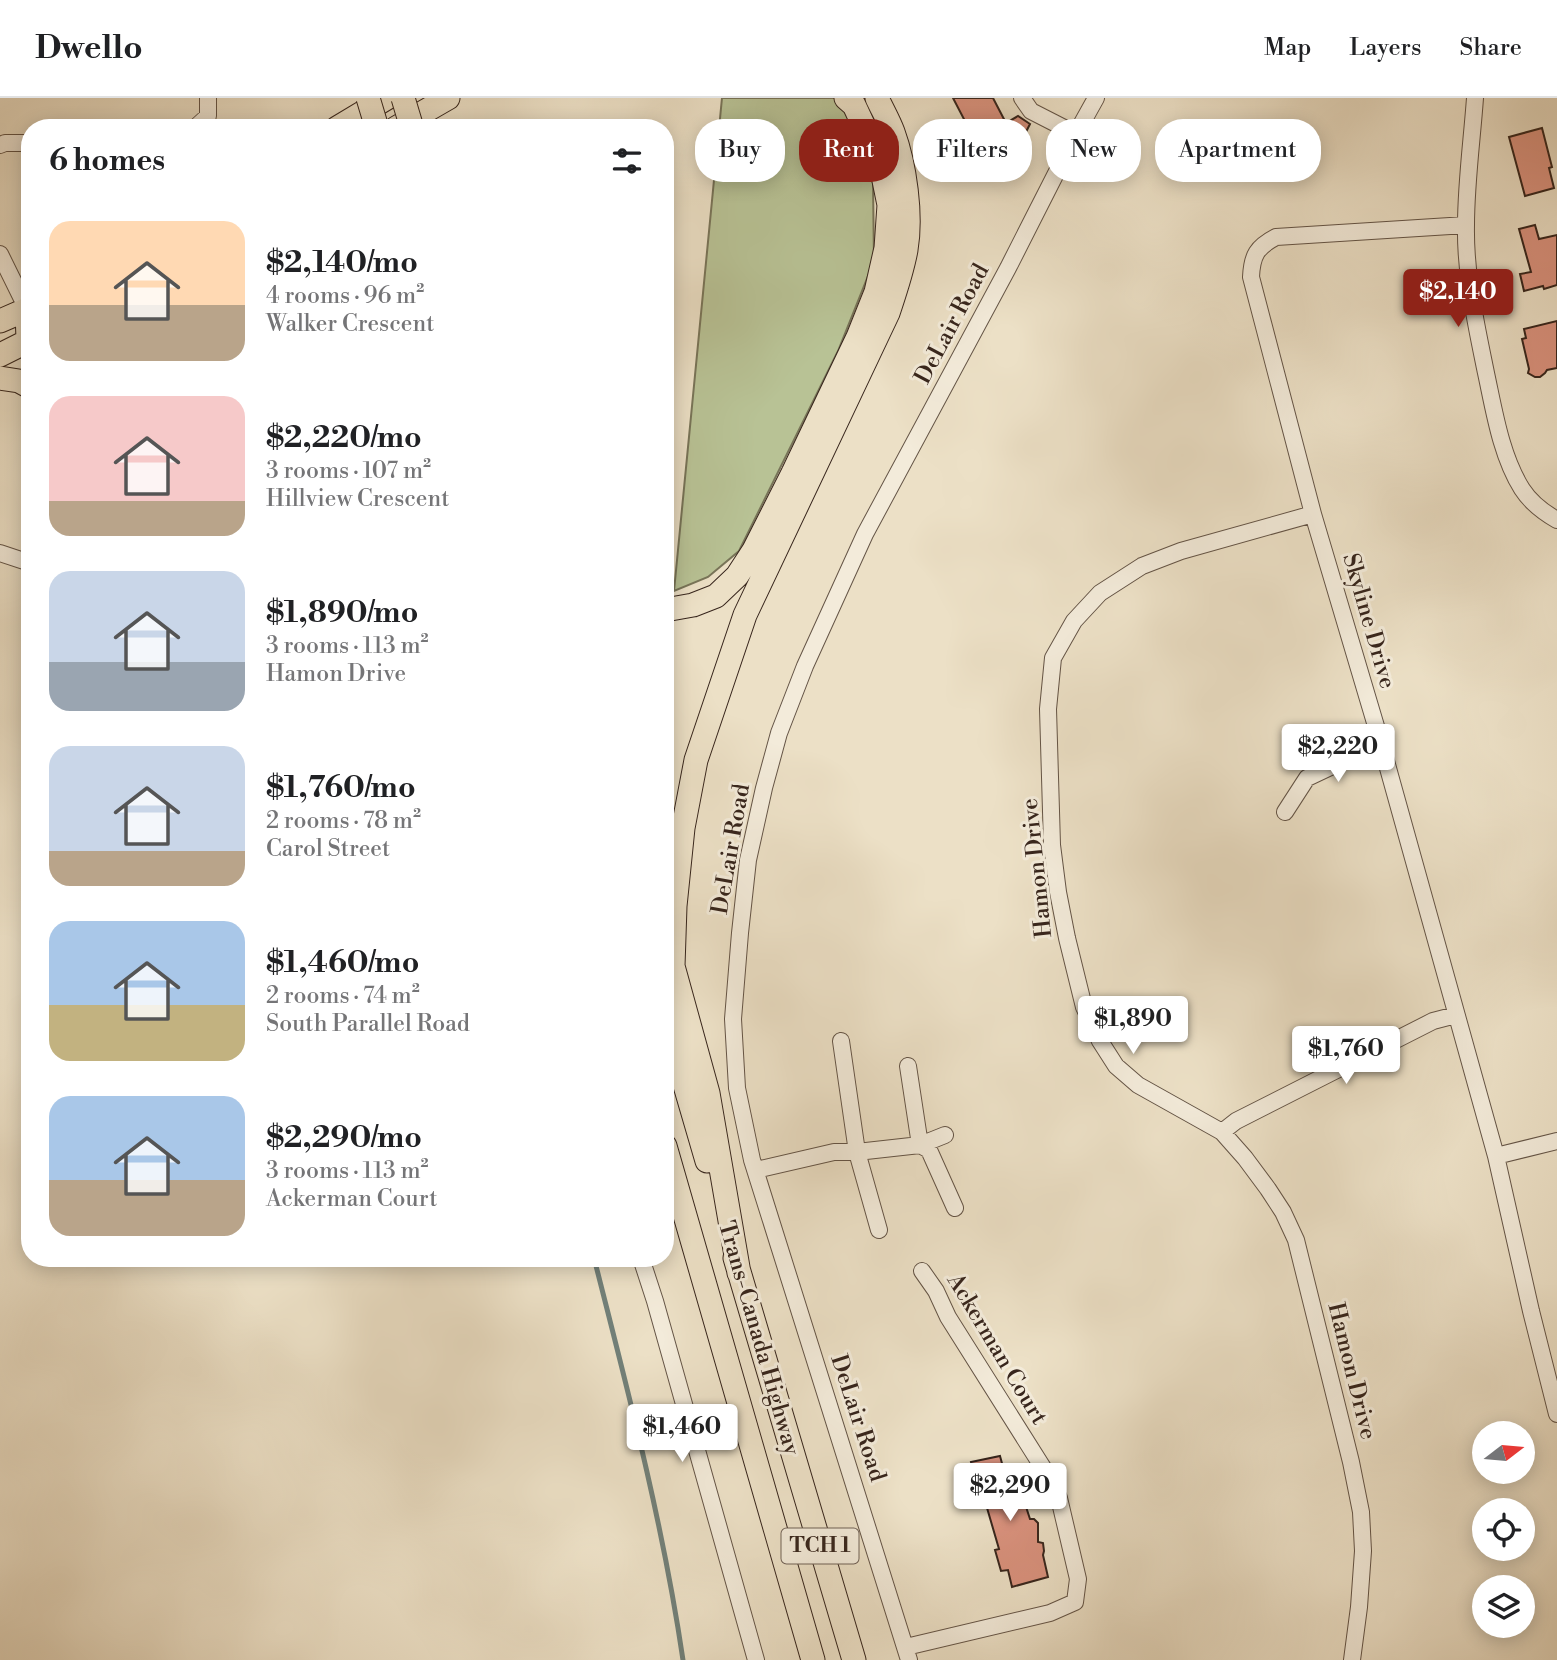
<!DOCTYPE html>
<html lang="en">
<head>
<meta charset="utf-8">
<style>
  body { margin:0; font-family:"Libre Bodoni",serif; background:#f2f2f2; color:#202124; height:100vh; display:flex; flex-direction:column; font-size:26px; white-space:nowrap }
  * { box-sizing:border-box; margin:0 }
  p { font-size:23px; color:#757577 }
  .icon { flex:none; width:38px; height:38px; fill:none; stroke:currentColor; stroke-width:2; stroke-linecap:round; stroke-linejoin:round }
  .map { position:relative; flex:1; overflow:hidden }
  .details { position:absolute; left:21px; top:21px; width:653px; height:1148px; display:flex; flex-direction:column; background:#fff; border-radius:28px; box-shadow:0 4px 18px #0003 }
  .details>* { flex:none }
  .banner { position:absolute; left:695px; top:21px; width:665px; height:63px; display:flex; gap:14px }
  .needle { width:46px; rotate:74deg }
  .tools { position:absolute; left:1472px; top:1323px; display:grid; gap:14px }
  .tools a { display:grid; place-items:center; width:63px; height:63px; border-radius:50%; background:#fff; box-shadow:0 4px 18px #0003; font-size:35px }
  .price { position:absolute; translate:-50% -60px; padding:0 16px; border-radius:7px; background:#fff; color:#222; font-size:23px; line-height:46px; filter:drop-shadow(0 2px 4px #0008) }
  .price::after { content:''; position:absolute; left:50%; top:42px; width:21px; height:16px; margin-left:-10px; background:inherit; clip-path:polygon(0 0,100% 0,50% 100%) }
  .price.current { background:#8f2418; color:#fff }
  ul { padding:0; list-style:none }
  li { display:flex; align-items:center; gap:21px; height:175px; padding:0 28px }
  li span { display:grid; place-items:center; flex:none; width:196px; height:140px; border-radius:21px; color:#555 }
  li>.icon { margin-inline-start:auto }
  span .icon { width:84px; height:84px; fill:#fffc; stroke-width:1 }
  li b { font-size:30px }
  h2 { display:flex; justify-content:space-between; align-items:center; height:84px; padding:0 28px; font-size:30px }
  .chip { padding:0 24px; border-radius:28px; background:#fff; box-shadow:0 4px 18px #0003; font-size:24px; line-height:63px }
  .chip.current { background:#8f2418; color:#fff }
  header { display:flex; align-items:center; gap:42px; box-sizing:border-box; height:98px; padding:0 35px; background:#fff; border-bottom:2px solid #e0e0e0 }
  header strong { font-size:33px }
  nav { display:flex; gap:38px; margin-inline-start:auto; font-size:24px }
  .map>svg:first-child { display:block }
  .green { fill:#b8c295; stroke:#787458; stroke-width:2 }
  .lines { fill:none; stroke-linecap:round; stroke-linejoin:round }
  .stream { stroke:#728079; stroke-width:5 }
  .building { fill:#da927e; stroke:#37251c; stroke-width:2 }
  .minor-casing { stroke:#645446; stroke-width:18 }
  .highway-casing { stroke:#37251c; stroke-width:25 }
  .minor { stroke:#f3ebda; stroke-width:16 }
  .highway { stroke:#ece0c6; stroke-width:23 }
  .highway-bridge-casing { stroke:#37251c; stroke-width:25; stroke-linecap:butt }
  .highway-bridge { stroke:#ece0c6; stroke-width:23 }
  .labels { text-anchor:middle; dominant-baseline:central; stroke-width:6; stroke-linejoin:round; paint-order:stroke }
  .shield { fill:#f3ebda; stroke:#6f6055; stroke-width:2 }
  .shield-label { font-size:21px; font-weight:bold; fill:#37251c }
  .street-label { font-size:23px; fill:#37251c; stroke:#f3ebda }
</style>
</head>
<body>
<header>
<strong>Dwello</strong>
<nav><a>Map</a><a>Layers</a><a>Share</a></nav>
</header>
<div class="map">
<svg width="1557" height="1562" viewBox="0 0 1557 1562">
  <rect width="100%" height="100%" fill="#ece0c6"/>
  <filter id="stains"><feTurbulence type="fractalNoise" baseFrequency=".00286" numOctaves="4"/><feColorMatrix values="0 0 0 0 .2 0 0 0 0 .09 0 0 0 0 .02 0 0 0 .5 -.17"/></filter>
  <radialGradient id="worn" r=".72"><stop offset=".6" stop-color="#630" stop-opacity="0"/><stop offset="1" stop-color="#630" stop-opacity=".3"/></radialGradient>
  <path class="green" d="M 722,0 L 852,0 L 850,33 L 873,85 L 874,163 L 838,253 L 739,453 L 708,479 L 674,493 Z"/>
  <g class="lines">
    <path class="stream" d="M 594,1160 C 628,1293 663,1426 683,1562"/>
  </g>
  <path class="building" d="M 953,0 L 993,0 L 1006,25 L 1018,18 L 1030,26 L 1002,81 L 993,77 Z
    M 1542,30 L 1552,69 L 1549,70 L 1554,90 L 1525,98 L 1509,39 Z
    M 1535,127 L 1539,141 L 1557,137 L 1557,187 L 1544,191 L 1543,188 L 1524,193 L 1520,176 L 1531,174 L 1519,131 Z
    M 1557,223 L 1557,270 L 1547,272 L 1545,275 L 1540,279 L 1535,279 L 1528,275 L 1529,271 L 1522,241 L 1526,240 L 1524,231 Z
    M 1000,1358 L 1003,1369 L 1007,1369 L 1009,1379 L 1016,1378 L 1030,1421 L 1034,1421 L 1038,1425 L 1038,1444 L 1043,1445 L 1044,1453 L 1043,1457 L 1048,1479 L 1012,1489 L 1008,1472 L 1001,1473 L 995,1452 L 999,1451 L 985,1403 L 981,1404 L 971,1364 Z"/>
  <g class="lines">
    <g class="minor-casing">
      <path id="minor" d="M 1022,0 L 1031,13 L 1076,36
        M 1475,0 C 1472,42 1466,85 1466,127 C 1465,177 1476,226 1486,275 C 1494,312 1501,358 1522,391 C 1531,405 1543,414 1557,422
        M 195,30 L 208,18 L 208,0
        M 0,47 L 5,45 L 30,45
        M 1466,127 L 1276,139 C 1257,149 1252,157 1251,179 L 1313,416 L 1381,645 L 1496,1058 L 1531,1213 L 1557,1316
        M 0,156 L 27,211
        M 1313,416 L 1181,453 L 1142,468 L 1100,495 L 1074,523 L 1053,560 L 1048,611 L 1052,747 L 1058,794 L 1067,840 L 1084,909 L 1100,943 L 1116,968 L 1138,987 L 1222,1034 L 1245,1060 L 1268,1091 L 1283,1114 L 1296,1142 L 1351,1364 L 1361,1414 L 1363,1453 L 1359,1509 L 1352,1562
        M 0,455 L 30,465
        M 1285,714 L 1307,680 L 1381,645
        M 841,943 L 857,1054 L 879,1132
        M 908,968 L 920,1047 L 929,1052 L 955,1110
        M 1222,1034 L 1236,1023 L 1433,923 L 1456,917
        M 1496,1058 L 1557,1043
        M 756,1072 L 834,1054 L 857,1054 L 920,1047 L 945,1037
        M 641,1160 L 655,1203 L 756,1562
        M 906,1549 L 1050,1515 L 1075,1504 L 1078,1481 L 1059,1400 L 1052,1384 L 948,1219 L 936,1193 L 922,1173
        M 909,1562 L 752,1062 L 737,990 L 733,921 L 740,835 L 748,762 L 764,690 L 779,635 L 805,568 L 865,436 L 1008,170 L 1076,36 L 1096,0"/>
    </g>
    <g class="highway-casing">
      <path id="highway" d="M 337,30 L 387,0
        M 396,30 L 448,0
        M 27,211 L 28,243 L 30,247
        M 0,223 L 30,210
        M 0,257 L 30,242
        M 0,280 L 19,283 L 30,289
        M 665,512 L 693,507 L 716,498 L 737,478 L 754,452 L 793,375 L 858,239 L 876,194 L 886,150 L 889,107 L 880,63 L 854,7 L 846,0
        M 665,919 L 707,1063
        M 665,1048 L 813,1562
        M 735,1160 L 854,1562
        M 739,1175 L 708,995 L 673,868 L 675,808 L 683,730 L 696,662 L 745,517 L 888,215 C 895,194 902,174 906,152 C 912,117 905,67 893,34 C 889,23 882,11 877,0"/>
    </g>
    <use href="#minor" class="minor"/>
    <use href="#highway" class="highway"/>
    <g class="highway-bridge-casing">
      <path id="highway-bridge" d="M 368,0 L 377,30
        M 403,0 L 412,30"/>
    </g>
    <use href="#highway-bridge" class="highway-bridge"/>
  </g>
  <g class="labels">
    <rect class="shield" x="781.5" y="1430.5" width="77" height="35" rx="5"/>
    <g class="shield-label">
      <text x="820" y="1448">TCH 1</text>
    </g>
    <g class="street-label">
      <text transform="translate(952 226) rotate(-62)">DeLair Road</text>
      <text transform="translate(1369 523) rotate(74)">Skyline Drive</text>
      <text transform="translate(731 751) rotate(-80)">DeLair Road</text>
      <text transform="translate(1037 770) rotate(-96)">Hamon Drive</text>
      <text transform="translate(759 1240) rotate(74)">Trans-Canada Highway</text>
      <text transform="translate(997 1251) rotate(59)">Ackerman Court</text>
      <text transform="translate(1352 1273) rotate(76)">Hamon Drive</text>
      <text transform="translate(858 1320) rotate(72)">DeLair Road</text>
    </g>
  </g>
  <rect width="100%" height="100%" filter="url(#stains)"/>
  <rect width="100%" height="100%" fill="url(#worn)"/>
</svg>
<div class="tools">
<a><svg class="needle" viewBox="-14 -14 28 28"><path d="M0-13l5 13h-10z" fill="#e53935"/><path d="M0 13l5-13h-10z" fill="#757577"/></svg></a>
<a><svg class="icon" aria-label="locate" viewBox="0 0 24 24"><circle cx="12" cy="12" r="6"/><path d="M12 2v4M12 18v4M2 12h4M18 12h4"/></svg></a>
<a><svg class="icon" aria-label="layers" viewBox="0 0 24 24"><path d="M12 4l9 5-9 5-9-5zM3 14l9 5 9-5"/></svg></a>
</div>
<b class="price current" style="left:1458px;top:231px">$2,140</b>
<b class="price" style="left:1338px;top:686px">$2,220</b>
<b class="price" style="left:1133px;top:958px">$1,890</b>
<b class="price" style="left:1346px;top:988px">$1,760</b>
<b class="price" style="left:682px;top:1366px">$1,460</b>
<b class="price" style="left:1010px;top:1425px">$2,290</b>
<div class="banner">
<a class="chip">Buy</a>
<a class="chip current">Rent</a>
<a class="chip">Filters</a>
<a class="chip">New</a>
<a class="chip">Apartment</a>
</div>
<section class="details">
<h2>6 homes<svg class="icon" aria-label="filters" viewBox="0 0 24 24"><path d="M4 7h16M4 17h16"/><circle cx="9" cy="7" r="2"/><circle cx="15" cy="17" r="2"/></svg></h2>
<ul>
<li><span style="background:linear-gradient(#ffd9b3 60%,#b9a48a 0)"><svg class="icon" aria-label="home" viewBox="0 0 24 24"><path d="M3 11l9-7 9 7M6 9v11h12V9"/></svg></span><div><b>$2,140/mo</b><p>4 rooms · 96 m²</p><p>Walker Crescent</p></div></li>
<li><span style="background:linear-gradient(#f6c9c9 75%,#b9a48a 0)"><svg class="icon" aria-label="home" viewBox="0 0 24 24"><path d="M3 11l9-7 9 7M6 9v11h12V9"/></svg></span><div><b>$2,220/mo</b><p>3 rooms · 107 m²</p><p>Hillview Crescent</p></div></li>
<li><span style="background:linear-gradient(#c9d6e8 65%,#9aa5b1 0)"><svg class="icon" aria-label="home" viewBox="0 0 24 24"><path d="M3 11l9-7 9 7M6 9v11h12V9"/></svg></span><div><b>$1,890/mo</b><p>3 rooms · 113 m²</p><p>Hamon Drive</p></div></li>
<li><span style="background:linear-gradient(#c9d6e8 75%,#b9a48a 0)"><svg class="icon" aria-label="home" viewBox="0 0 24 24"><path d="M3 11l9-7 9 7M6 9v11h12V9"/></svg></span><div><b>$1,760/mo</b><p>2 rooms · 78 m²</p><p>Carol Street</p></div></li>
<li><span style="background:linear-gradient(#a9c7e8 60%,#c2b280 0)"><svg class="icon" aria-label="home" viewBox="0 0 24 24"><path d="M3 11l9-7 9 7M6 9v11h12V9"/></svg></span><div><b>$1,460/mo</b><p>2 rooms · 74 m²</p><p>South Parallel Road</p></div></li>
<li><span style="background:linear-gradient(#a9c7e8 60%,#b9a48a 0)"><svg class="icon" aria-label="home" viewBox="0 0 24 24"><path d="M3 11l9-7 9 7M6 9v11h12V9"/></svg></span><div><b>$2,290/mo</b><p>3 rooms · 113 m²</p><p>Ackerman Court</p></div></li>
</ul>
</section>
</div>
</body>
</html>
